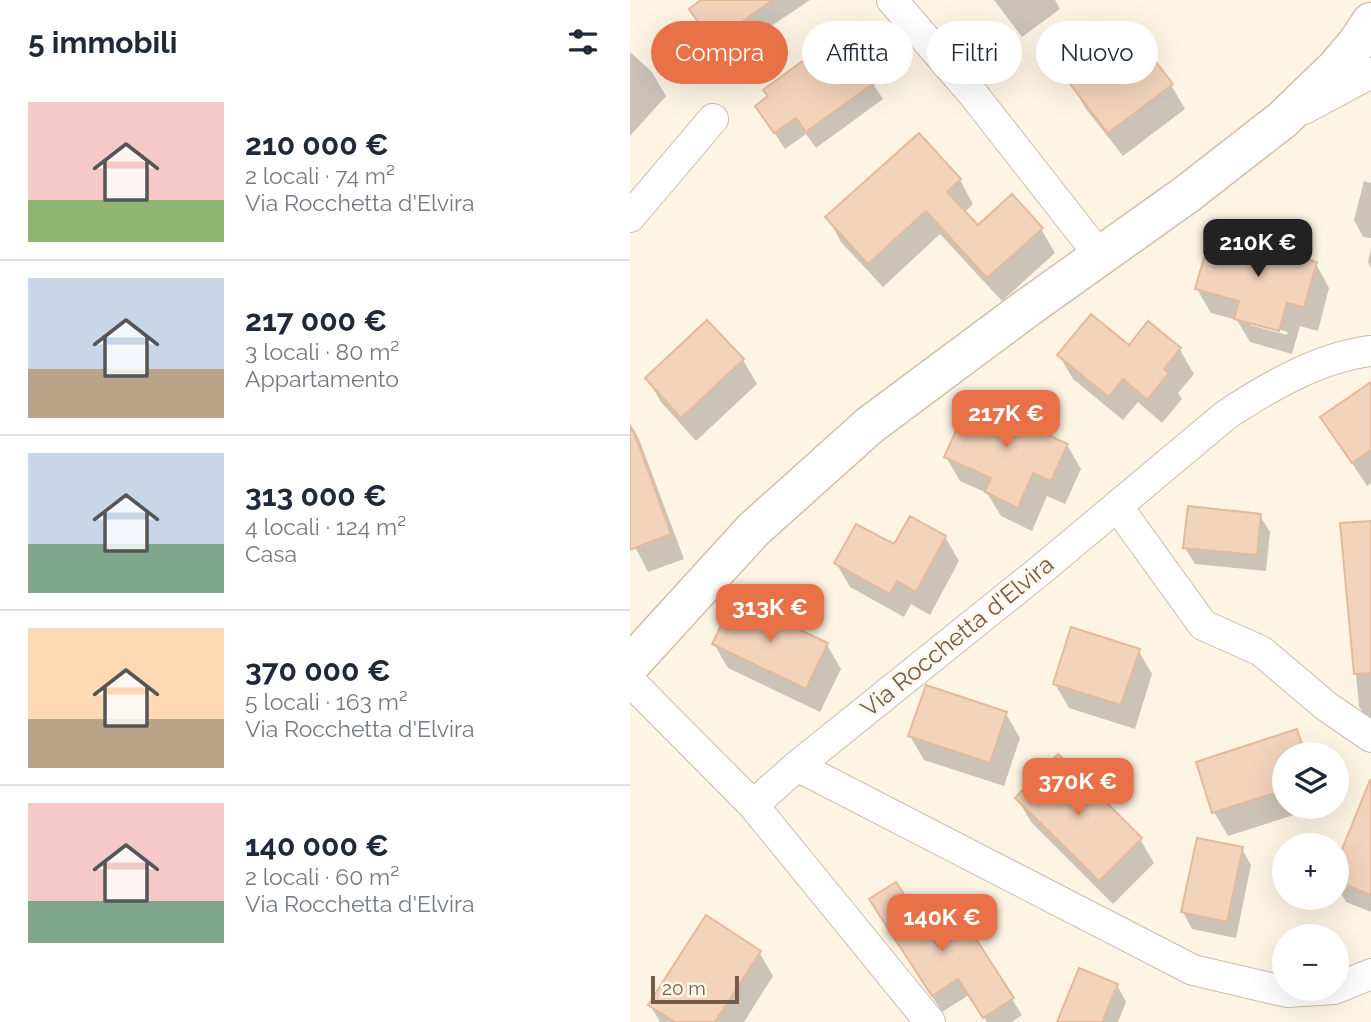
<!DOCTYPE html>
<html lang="it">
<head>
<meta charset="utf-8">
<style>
  body { margin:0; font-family:Raleway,sans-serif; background:#f2f2f3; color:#1f2937; height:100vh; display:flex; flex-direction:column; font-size:26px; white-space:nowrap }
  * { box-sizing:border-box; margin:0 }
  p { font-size:23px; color:#747a83 }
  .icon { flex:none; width:38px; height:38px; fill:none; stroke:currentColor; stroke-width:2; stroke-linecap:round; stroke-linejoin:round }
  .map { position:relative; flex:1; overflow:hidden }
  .drawer { display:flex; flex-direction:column; background:#fff; width:630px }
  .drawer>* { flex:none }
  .hud { position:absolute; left:21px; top:21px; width:614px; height:63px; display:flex; gap:14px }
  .tools { position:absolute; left:642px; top:742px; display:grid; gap:14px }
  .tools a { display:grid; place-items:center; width:77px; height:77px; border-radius:50%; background:#fff; box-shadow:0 7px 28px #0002; font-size:35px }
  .scale { position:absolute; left:21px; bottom:18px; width:88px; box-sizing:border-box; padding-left:7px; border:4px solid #765b49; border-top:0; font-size:19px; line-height:24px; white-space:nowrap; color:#765b49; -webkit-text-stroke:5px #fff8eb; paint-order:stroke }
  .price { position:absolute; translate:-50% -60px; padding:0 16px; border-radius:14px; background:#e87148; color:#fff; font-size:23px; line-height:46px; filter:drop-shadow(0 2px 4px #0008) }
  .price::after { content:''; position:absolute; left:50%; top:42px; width:21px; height:16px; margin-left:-10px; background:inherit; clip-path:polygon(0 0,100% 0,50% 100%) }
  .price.current { background:#222; color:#fff }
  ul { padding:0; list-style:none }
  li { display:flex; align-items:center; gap:21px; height:175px; padding:0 28px }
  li+li { border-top:2px solid #e0e1e3 }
  li span { display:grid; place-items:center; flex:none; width:196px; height:140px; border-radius:0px; color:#555 }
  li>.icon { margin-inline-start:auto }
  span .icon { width:84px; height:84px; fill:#fffc; stroke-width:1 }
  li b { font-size:30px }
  h2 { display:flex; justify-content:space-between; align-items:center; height:84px; padding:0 28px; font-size:30px }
  .tag { padding:0 24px; border-radius:32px; background:#fff; box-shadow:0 7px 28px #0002; font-size:24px; line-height:63px }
  .tag.current { background:#e87148; color:#fff }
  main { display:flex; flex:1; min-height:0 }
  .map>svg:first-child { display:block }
  .shadow { fill:#0003; fill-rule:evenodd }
  .building { fill:#f2d3bc; stroke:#e5ba9c; stroke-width:2 }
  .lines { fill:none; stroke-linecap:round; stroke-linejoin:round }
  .street-casing { stroke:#cebcab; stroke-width:32 }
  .secondary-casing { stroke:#d3beab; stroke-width:41 }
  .street { stroke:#fff; stroke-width:30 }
  .secondary { stroke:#fff; stroke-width:38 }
  .labels { text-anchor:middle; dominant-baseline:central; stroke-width:6; stroke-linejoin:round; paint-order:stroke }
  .street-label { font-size:24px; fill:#765b49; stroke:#fff8eb }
</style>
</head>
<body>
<main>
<section class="drawer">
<h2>5 immobili<svg class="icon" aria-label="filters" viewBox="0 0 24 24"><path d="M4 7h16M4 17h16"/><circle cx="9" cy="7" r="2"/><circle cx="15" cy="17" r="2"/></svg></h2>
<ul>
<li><span style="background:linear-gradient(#f6c9c9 70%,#8fb573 0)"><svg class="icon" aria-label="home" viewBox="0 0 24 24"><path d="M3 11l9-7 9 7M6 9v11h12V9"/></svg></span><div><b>210 000 €</b><p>2 locali · 74 m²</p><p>Via Rocchetta d'Elvira</p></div></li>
<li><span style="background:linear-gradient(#c9d6e8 65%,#b9a48a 0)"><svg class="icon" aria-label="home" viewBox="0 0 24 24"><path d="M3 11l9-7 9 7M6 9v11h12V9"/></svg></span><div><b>217 000 €</b><p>3 locali · 80 m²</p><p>Appartamento</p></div></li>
<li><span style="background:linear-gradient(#c9d6e8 65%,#7fa58c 0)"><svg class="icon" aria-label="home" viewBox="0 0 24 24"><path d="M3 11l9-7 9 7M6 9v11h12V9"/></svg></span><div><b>313 000 €</b><p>4 locali · 124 m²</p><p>Casa</p></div></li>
<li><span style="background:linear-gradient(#ffd9b3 65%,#b9a48a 0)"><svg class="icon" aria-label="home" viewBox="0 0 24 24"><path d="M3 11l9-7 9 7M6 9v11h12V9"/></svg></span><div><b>370 000 €</b><p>5 locali · 163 m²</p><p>Via Rocchetta d'Elvira</p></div></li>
<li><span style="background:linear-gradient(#f6c9c9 70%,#7fa58c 0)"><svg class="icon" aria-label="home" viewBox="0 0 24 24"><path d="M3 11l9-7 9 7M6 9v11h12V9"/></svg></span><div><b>140 000 €</b><p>2 locali · 60 m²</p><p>Via Rocchetta d'Elvira</p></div></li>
</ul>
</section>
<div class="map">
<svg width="741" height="1022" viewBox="0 0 741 1022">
  <rect width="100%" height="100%" fill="#fdf4e4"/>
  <path class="shadow" d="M 73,0 L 180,0 L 107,49 L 102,42 L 89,51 L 61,9 Z
    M 364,0 L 425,0 L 430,9 L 392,37 Z
    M 223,38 L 254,54 L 264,70 L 244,85 L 253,99 L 186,148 L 176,134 L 155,149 L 127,106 Z
    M 0,52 L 22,72 L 36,96 L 0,136 Z
    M 442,85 L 541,85 L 555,109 L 493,156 L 456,109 Z
    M 330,180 L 343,204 L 334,213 L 348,228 L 411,229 L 425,253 L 372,301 L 310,234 L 253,287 L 211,242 L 198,218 Z
    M 734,181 L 741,183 L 741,238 L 733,237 L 724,220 Z
    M 643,240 L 652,254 L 686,264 L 699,288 L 688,331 L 670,326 L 662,354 L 620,342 L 607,320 L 581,313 L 567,289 L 595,266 ZM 620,321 L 658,332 L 657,335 L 620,325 Z
    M 741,248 L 741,268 L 738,262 Z
    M 519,324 L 550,350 L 564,374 L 548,393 L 552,399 L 532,423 L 508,402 L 493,420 L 443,379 L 429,355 L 499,348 Z
    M 113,360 L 127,384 L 66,441 L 31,402 L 17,378 Z
    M 741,384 L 741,483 L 737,486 L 692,417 Z
    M 405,415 L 418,436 L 437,445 L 451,469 L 435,504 L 417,496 L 402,531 L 371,516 L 357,493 L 330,481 L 316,457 L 347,431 Z
    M 0,423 L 9,439 L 54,559 L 18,572 L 0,537 Z
    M 630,516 L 640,532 L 636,571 L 565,564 L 555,548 Z
    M 741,522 L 741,727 L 729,706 L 712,525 Z
    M 315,537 L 329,561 L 300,615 L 281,604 L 274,617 L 220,587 L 206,563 L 265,547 Z
    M 84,644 L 197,645 L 211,669 L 190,712 L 98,668 Z
    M 508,650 L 522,674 L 505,729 L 439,708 L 425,684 Z
    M 376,714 L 390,738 L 374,786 L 294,760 L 280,736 Z
    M 666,731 L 679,754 L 654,754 L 654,807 L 689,807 L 598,836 L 584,812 L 568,764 Z
    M 741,791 L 741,912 L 716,902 L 707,887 L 707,866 Z
    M 387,798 L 510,839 L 524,863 L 483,904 L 401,822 Z
    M 612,849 L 621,865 L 606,938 L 562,929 L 553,912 Z
    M 251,916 L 308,950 L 338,930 L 392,1015 L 382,1022 L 357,1022 L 339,995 L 312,1012 Z
    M 129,952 L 143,976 L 114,1022 L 30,1022 L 20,1005 Z
    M 487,985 L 496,1002 L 488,1022 L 429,1022 Z"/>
  <path class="building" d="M 71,0 L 143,0 L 96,33 L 91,27 L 78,36 L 59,9 Z
    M 236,26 L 256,53 L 235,68 L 245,82 L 176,132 L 166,118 L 144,133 L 125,106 L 138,96 L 133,90 L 218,28 L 223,36 Z
    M 505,35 L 543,84 L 478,133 L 440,84 Z
    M 289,133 L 331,179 L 317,192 L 348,225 L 382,194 L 413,228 L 357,278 L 296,211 L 238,264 L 195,217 Z
    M 603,227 L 644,238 L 641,250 L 687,262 L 674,307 L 657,303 L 649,331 L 604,319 L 609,301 L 565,289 L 574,258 L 594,263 Z
    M 461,314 L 499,345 L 518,321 L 551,348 L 534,369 L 539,373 L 517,400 L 493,379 L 479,397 L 427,355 Z
    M 77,320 L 114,359 L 51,418 L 15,378 Z
    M 741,382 L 741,450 L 722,463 L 690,417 Z
    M 361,393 L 406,413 L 400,427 L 438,444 L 421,481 L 403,473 L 388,508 L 355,492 L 361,478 L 314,457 L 330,422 L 346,428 Z
    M 3,430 L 41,534 L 0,550 L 0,431 Z
    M 558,506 L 631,514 L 627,555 L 553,548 Z
    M 280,516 L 316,536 L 286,592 L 267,581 L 260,594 L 204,563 L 226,524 L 264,544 Z
    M 741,521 L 741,673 L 724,674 L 710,523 Z
    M 104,599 L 198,643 L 176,689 L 82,644 Z
    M 441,627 L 510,649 L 491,705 L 423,684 Z
    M 296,685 L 377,712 L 360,763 L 278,736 Z
    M 667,729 L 675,754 L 654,754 L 654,790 L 582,813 L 566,762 Z
    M 428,754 L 512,838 L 469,881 L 385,798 Z
    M 740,780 L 741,780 L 741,895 L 707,881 L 707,862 Z
    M 567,838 L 613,847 L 597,922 L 551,912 Z
    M 266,882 L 308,947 L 339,928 L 384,998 L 353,1018 L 328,979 L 302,996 L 239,899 Z
    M 76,915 L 131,951 L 85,1022 L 45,1022 L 18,1005 Z
    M 449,968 L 488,984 L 472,1022 L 427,1022 Z"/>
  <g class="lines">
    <g class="street-casing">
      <path id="street" d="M 262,0 L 343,94 L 470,256
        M 674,109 L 741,73
        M 0,217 L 83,119
        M 487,506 L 573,625 L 631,651 L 696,706 L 741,737
        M 0,681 L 123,805 L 167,766 L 563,970 L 657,992 L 704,989
        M 167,766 L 412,569 L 596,415 C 638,387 690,357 741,351
        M 123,805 L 300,1022
        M 707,988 L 741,974"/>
    </g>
    <g class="secondary-casing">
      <path id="secondary" d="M 0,665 L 123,530 L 240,425 L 397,308 L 557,194 L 652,120 L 706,68 L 727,43 L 741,22"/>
    </g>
    <use href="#street" class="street"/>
    <use href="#secondary" class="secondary"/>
  </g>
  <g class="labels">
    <g class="street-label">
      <text transform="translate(327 636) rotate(-39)">Via Rocchetta d'Elvira</text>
    </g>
  </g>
</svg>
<div class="tools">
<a><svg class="icon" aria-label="layers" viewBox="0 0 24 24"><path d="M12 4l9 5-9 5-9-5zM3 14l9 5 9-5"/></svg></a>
<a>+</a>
<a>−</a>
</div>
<div class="scale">20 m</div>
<b class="price current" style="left:628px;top:279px">210K €</b>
<b class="price" style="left:376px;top:450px">217K €</b>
<b class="price" style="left:140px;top:644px">313K €</b>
<b class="price" style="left:448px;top:818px">370K €</b>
<b class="price" style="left:312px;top:954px">140K €</b>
<div class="hud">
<a class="tag current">Compra</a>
<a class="tag">Affitta</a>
<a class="tag">Filtri</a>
<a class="tag">Nuovo</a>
</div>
</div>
</main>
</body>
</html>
